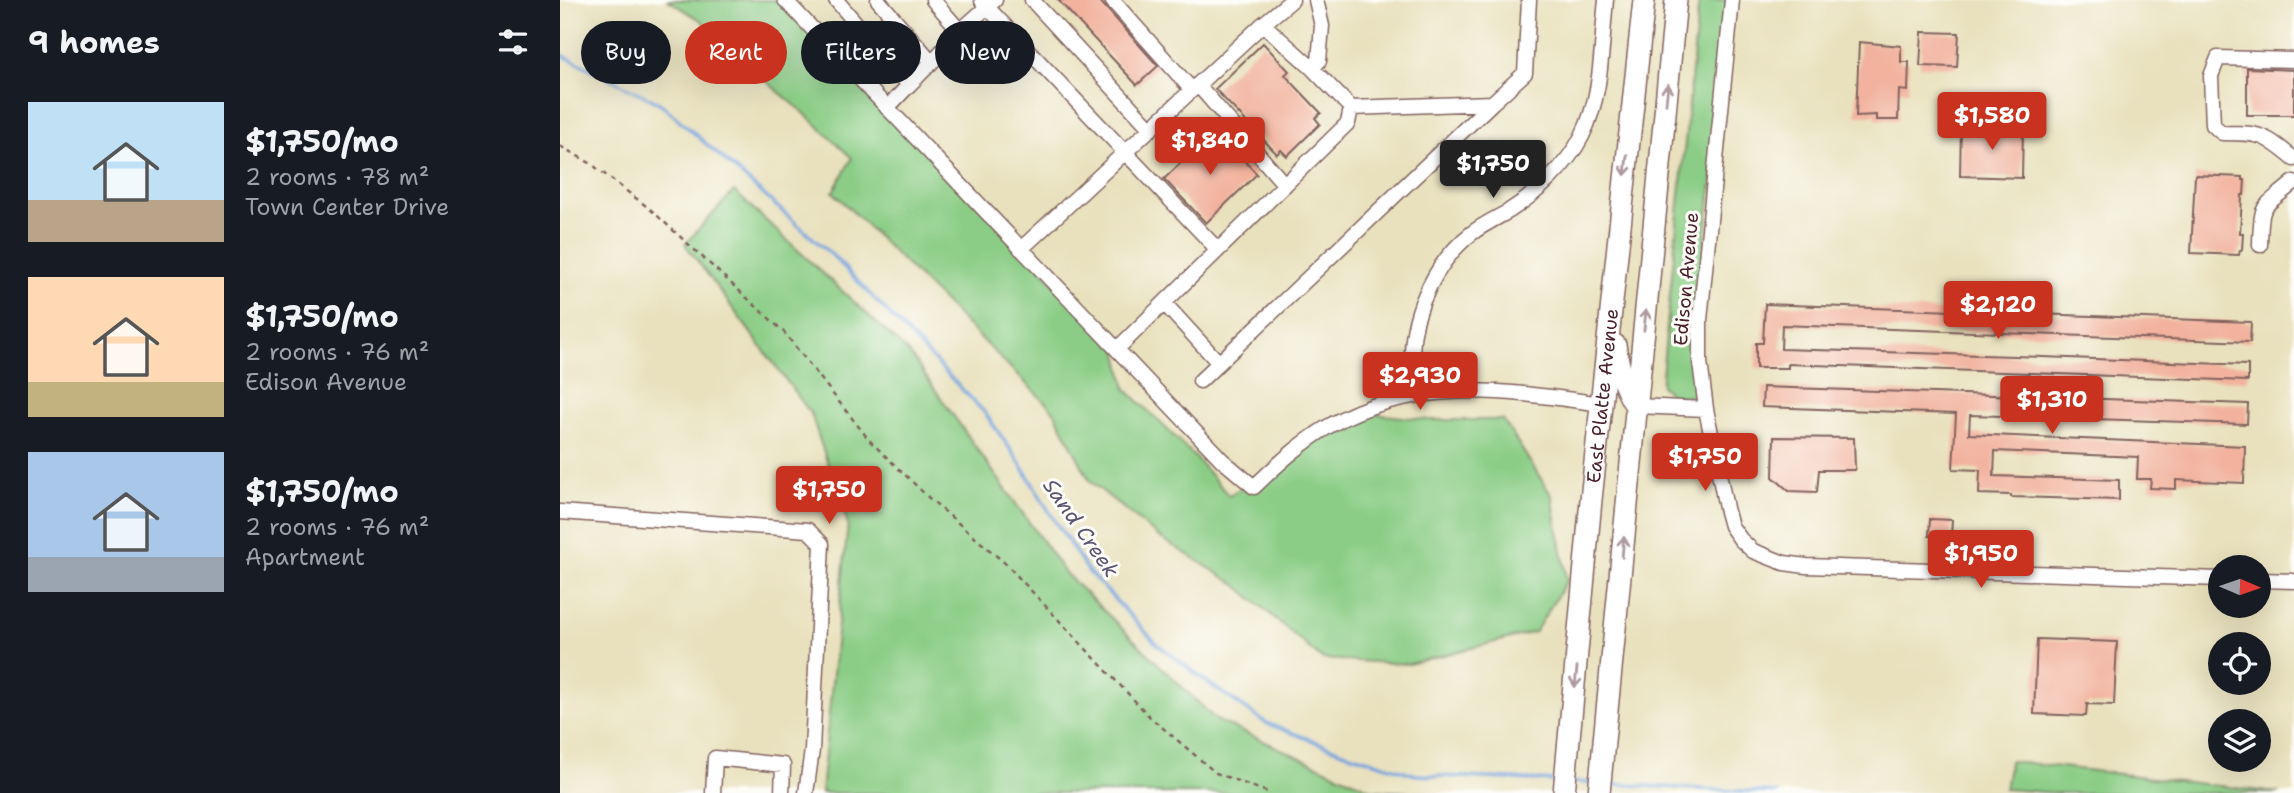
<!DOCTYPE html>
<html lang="en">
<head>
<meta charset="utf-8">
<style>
  body { margin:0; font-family:"Shantell Sans",sans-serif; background:#20242c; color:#f1f3f6; height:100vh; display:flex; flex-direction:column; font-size:26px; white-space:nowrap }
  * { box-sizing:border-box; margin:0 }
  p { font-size:23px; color:#9ea1a6 }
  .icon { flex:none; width:38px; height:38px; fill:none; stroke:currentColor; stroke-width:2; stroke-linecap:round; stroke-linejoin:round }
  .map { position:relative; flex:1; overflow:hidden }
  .side { display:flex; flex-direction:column; background:#171b24; width:560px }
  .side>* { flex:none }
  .guide { position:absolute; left:21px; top:21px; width:665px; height:63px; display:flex; gap:14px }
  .needle { width:46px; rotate:92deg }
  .buttons { position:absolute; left:1648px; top:555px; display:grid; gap:14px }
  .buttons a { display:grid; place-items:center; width:63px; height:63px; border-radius:50%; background:#171b24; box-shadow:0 7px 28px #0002; font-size:35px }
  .price { position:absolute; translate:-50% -60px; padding:0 16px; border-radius:7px; background:#c8321e; color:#fff; font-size:23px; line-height:46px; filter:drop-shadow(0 2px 4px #0008) }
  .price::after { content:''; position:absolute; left:50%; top:42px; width:21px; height:16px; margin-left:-10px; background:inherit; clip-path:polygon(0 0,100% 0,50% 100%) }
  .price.on { background:#222; color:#fff }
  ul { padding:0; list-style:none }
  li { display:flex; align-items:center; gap:21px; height:175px; padding:0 28px }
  li span { display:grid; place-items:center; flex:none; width:196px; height:140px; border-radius:0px; color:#555 }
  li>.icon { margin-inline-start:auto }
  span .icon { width:84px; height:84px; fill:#fffc; stroke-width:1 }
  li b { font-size:30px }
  h2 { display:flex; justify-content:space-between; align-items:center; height:84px; padding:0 28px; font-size:30px }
  .tag { padding:0 24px; border-radius:32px; background:#171b24; box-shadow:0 7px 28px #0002; font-size:24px; line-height:63px }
  .tag.on { background:#c8321e; color:#fff }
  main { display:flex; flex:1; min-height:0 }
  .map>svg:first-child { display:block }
  .green { fill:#8bcd86; stroke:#6a7658; stroke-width:2 }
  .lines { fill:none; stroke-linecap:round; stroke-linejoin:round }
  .stream { stroke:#74a3dd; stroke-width:3.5 }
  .building { fill:#f2b29e }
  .minor-casing { stroke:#82635e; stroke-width:17 }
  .highway-casing { stroke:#82635e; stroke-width:24 }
  .path { stroke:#82635e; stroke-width:2.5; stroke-dasharray:5 5; stroke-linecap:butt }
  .minor { stroke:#fff; stroke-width:14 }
  .highway { stroke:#fff; stroke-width:21 }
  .oneway { stroke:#ae9aa0 }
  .labels { text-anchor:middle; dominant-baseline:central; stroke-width:6; stroke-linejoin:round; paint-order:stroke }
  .street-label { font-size:19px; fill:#4a1f2b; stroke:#fdfcf7 }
  .water-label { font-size:21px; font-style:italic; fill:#5b5472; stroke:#fdfcf7 }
</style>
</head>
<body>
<main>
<section class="side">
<h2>9 homes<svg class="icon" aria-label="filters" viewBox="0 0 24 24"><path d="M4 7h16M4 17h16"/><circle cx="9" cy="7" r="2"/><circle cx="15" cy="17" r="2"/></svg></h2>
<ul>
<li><span style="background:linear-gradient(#bfe0f5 70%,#b9a48a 0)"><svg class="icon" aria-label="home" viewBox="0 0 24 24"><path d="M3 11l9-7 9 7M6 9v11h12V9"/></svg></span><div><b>$1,750/mo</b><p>2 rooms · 78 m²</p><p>Town Center Drive</p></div></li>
<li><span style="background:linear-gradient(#ffd9b3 75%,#c2b280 0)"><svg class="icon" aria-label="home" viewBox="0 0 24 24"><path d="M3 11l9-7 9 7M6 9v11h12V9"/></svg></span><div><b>$1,750/mo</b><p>2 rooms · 76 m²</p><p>Edison Avenue</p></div></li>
<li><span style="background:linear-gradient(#a9c7e8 75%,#9aa5b1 0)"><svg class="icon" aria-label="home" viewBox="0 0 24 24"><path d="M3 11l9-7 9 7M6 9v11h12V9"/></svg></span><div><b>$1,750/mo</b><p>2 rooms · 76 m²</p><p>Apartment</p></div></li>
</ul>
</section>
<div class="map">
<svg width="1734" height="793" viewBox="0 0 1734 793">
  <rect width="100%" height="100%" fill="#fdfcf7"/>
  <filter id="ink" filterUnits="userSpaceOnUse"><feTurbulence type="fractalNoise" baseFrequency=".0143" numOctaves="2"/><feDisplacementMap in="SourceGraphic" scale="14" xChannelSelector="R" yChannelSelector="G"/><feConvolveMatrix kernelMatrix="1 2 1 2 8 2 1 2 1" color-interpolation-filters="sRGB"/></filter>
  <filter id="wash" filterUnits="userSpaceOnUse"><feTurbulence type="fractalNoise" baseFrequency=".00686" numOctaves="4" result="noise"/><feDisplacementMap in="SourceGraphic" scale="28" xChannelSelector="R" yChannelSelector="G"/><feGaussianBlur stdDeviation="1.57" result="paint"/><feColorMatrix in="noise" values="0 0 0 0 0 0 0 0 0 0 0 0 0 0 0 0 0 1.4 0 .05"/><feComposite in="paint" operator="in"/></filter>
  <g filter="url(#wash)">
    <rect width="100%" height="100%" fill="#e9e1bd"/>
    <path class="green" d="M 108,0 L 225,0 L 557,349 L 566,389 L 634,456 L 669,496 L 726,457 L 798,412 L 869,420 L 943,420 L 992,496 L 1007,580 L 975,632 L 849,664 L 762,659 L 675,584 L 599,537 L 530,481 L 494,411 L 273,192 L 292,158 L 242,111 L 184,63 L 142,21 Z
      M 1139,0 L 1171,0 L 1161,113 L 1133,334 L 1138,396 L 1114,397 L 1101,386 Z
      M 174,191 L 349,353 L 505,573 L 656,720 L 813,790 L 867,793 L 261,793 L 288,524 L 251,414 L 125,244 Z
      M 1450,761 L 1719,793 L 1496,793 L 1445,789 Z"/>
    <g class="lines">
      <path class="stream" d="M 0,54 L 101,104 L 273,256 L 425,413 L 460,463 L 493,518 L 528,571 L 597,644 L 651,685 L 706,723 L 780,751 L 856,775 L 998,781
        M 1013,782 L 1033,783
        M 1048,784 L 1217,793"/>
    </g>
    <g id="blocks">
      <path class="building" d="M 498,0 L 539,0 L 598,66 L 577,85 Z
        M 1362,32 L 1399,33 L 1397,67 L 1360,66 Z
        M 1299,42 L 1341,46 L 1341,62 L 1349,62 L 1348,91 L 1339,90 L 1338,120 L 1316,120 L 1316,115 L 1296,116 Z
        M 703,43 L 729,71 L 725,75 L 761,113 L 755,118 L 760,124 L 727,156 L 721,150 L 717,154 L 655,89 Z
        M 1687,68 L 1734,70 L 1734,115 L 1687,115 Z
        M 1401,126 L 1463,128 L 1462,178 L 1400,176 Z
        M 655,130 L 697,174 L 646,223 L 604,179 Z
        M 1635,175 L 1683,177 L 1683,180 L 1685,180 L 1684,195 L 1682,195 L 1680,233 L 1683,233 L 1682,250 L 1680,250 L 1679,255 L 1631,253 Z
        M 1205,304 L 1691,322 L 1690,342 L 1222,325 L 1221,349 L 1455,356 L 1688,365 L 1688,381 L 1228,364 L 1228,368 L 1196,368 L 1196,343 L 1203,343 Z
        M 1203,387 L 1688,404 L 1687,424 L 1410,415 L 1409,434 L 1685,446 L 1684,483 L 1616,480 L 1616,489 L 1590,488 L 1591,479 L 1577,479 L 1578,457 L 1435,451 L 1434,476 L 1559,480 L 1559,500 L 1451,497 L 1451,495 L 1419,494 L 1420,470 L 1393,469 L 1396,414 L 1202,407 Z
        M 1214,437 L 1294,438 L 1295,470 L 1259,470 L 1257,492 L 1229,491 L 1213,477 Z
        M 1370,519 L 1392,520 L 1391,537 L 1369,536 Z
        M 1477,639 L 1557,642 L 1554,705 L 1527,704 L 1526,716 L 1474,714 Z"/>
    </g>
  </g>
  <g filter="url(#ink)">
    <use href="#blocks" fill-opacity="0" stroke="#82635e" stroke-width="2"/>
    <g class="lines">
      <g class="minor-casing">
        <path id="minor" d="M 225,0 L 662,460 L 694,487 C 718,464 741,443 769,426 C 853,376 950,391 1042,404
          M 276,0 L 349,85 L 372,62 L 318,0
          M 373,0 L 400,31 L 427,7 L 422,1
          M 435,0 L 427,7 L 658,250
          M 472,0 L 591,129
          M 552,0 L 632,90
          M 1172,0 L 1140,320 L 1140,362 L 1146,409 L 1166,508 L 1171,526 L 1181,540 L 1193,551 L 1224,563 L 1246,566 L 1661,579
          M 703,24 L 732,0
          M 1734,60 L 1658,58 L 1651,76 L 1653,125 L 1662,133 C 1701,133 1704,134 1734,159
          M 372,62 L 400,31
          M 752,68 L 759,61 L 762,26 L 756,0
          M 638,85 L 725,185
          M 932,103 L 965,73 L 969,0
          M 327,108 L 349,85
          M 1700,245 C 1701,200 1702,210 1734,182
          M 461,249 L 703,24 L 752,68 L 791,108 L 788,123 L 557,349
          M 604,303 L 659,363
          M 640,381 L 932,103 L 791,108
          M 857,395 C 855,382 851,366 852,353 C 853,309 877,260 912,233 C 924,224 937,218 949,211 C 977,193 1007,166 1022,136 C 1043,95 1041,44 1046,0
          M 1076,406 L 1146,409
          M 0,512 L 248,530 L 262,544 L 252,750 L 246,793
          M 1699,580 L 1734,581
          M 153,793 L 155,758 L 223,765 L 222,793"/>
      </g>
      <g class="highway-casing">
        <g id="highway">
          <path d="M 1055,345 C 1059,368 1063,387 1076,406"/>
          <path id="s1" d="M 1004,793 L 1031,500 L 1084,0"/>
          <path d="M 1039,793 L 1116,0"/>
        </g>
      </g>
      <path class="path" d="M 0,146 L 30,163 L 90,209 L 223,331 L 310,441 L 369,498 L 446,564 L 590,717 L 656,773 L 710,793"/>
      <use href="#minor" class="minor"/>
      <use href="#highway" class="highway"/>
    </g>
    <defs><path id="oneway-shaft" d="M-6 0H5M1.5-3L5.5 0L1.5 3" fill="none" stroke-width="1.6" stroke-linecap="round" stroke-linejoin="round" transform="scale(1.75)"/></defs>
    <g class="oneway">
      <use href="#oneway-shaft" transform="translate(1107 94) rotate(-84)"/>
      <use href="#oneway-shaft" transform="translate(1066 165) rotate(96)"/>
      <use href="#oneway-shaft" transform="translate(1085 320) rotate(-84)"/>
      <use href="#oneway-shaft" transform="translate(1063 547) rotate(-85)"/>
      <use href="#oneway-shaft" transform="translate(1016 677) rotate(96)"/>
    </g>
  </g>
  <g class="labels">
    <g class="street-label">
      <text transform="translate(1126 279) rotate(-85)">Edison Avenue</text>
      <text stroke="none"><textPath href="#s1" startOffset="399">East Platte Avenue</textPath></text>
    </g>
    <g class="water-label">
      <text transform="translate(521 528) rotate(55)">Sand Creek</text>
    </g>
  </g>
</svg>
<div class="buttons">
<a><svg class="needle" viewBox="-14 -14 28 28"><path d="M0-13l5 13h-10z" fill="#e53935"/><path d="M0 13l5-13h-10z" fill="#9ea1a6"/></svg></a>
<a><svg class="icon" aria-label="locate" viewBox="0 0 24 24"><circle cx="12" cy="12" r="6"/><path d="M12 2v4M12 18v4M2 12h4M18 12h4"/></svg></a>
<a><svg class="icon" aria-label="layers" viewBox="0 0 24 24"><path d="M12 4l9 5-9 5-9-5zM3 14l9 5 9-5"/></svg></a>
</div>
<b class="price" style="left:1432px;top:152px">$1,580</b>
<b class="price" style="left:650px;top:177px">$1,840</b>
<b class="price on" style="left:933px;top:200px">$1,750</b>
<b class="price" style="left:1438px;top:341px">$2,120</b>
<b class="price" style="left:860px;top:412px">$2,930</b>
<b class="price" style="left:1492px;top:436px">$1,310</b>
<b class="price" style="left:1145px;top:493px">$1,750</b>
<b class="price" style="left:269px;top:526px">$1,750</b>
<b class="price" style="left:1421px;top:590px">$1,950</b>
<div class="guide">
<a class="tag">Buy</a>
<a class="tag on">Rent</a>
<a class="tag">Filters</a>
<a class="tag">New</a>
</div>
</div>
</main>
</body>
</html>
